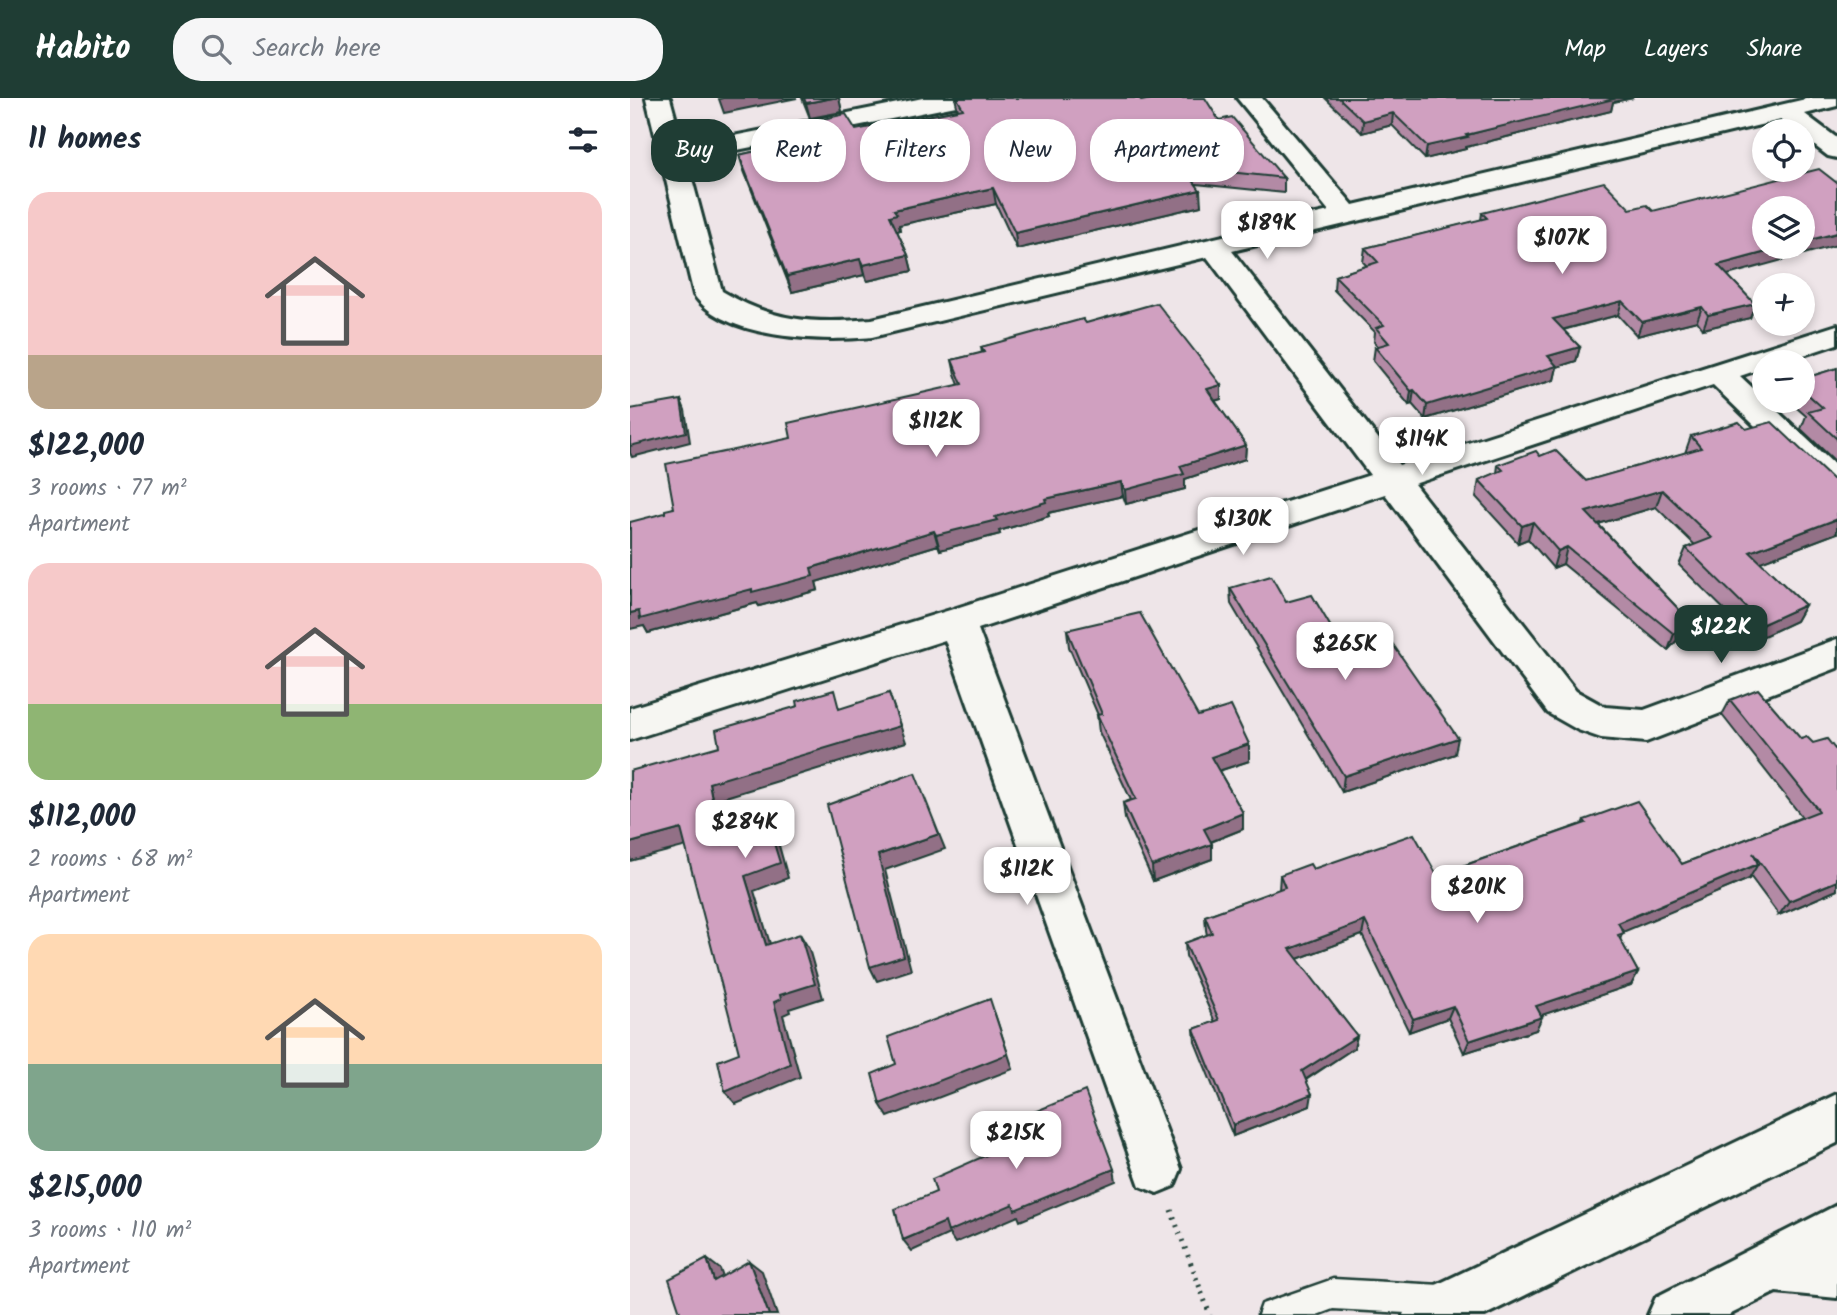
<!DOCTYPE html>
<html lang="en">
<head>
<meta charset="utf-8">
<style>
  body { margin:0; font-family:Kalam,sans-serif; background:#f6f6f7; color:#1f2937; height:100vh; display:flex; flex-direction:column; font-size:26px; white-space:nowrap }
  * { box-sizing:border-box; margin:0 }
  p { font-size:23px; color:#747a83 }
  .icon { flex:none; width:38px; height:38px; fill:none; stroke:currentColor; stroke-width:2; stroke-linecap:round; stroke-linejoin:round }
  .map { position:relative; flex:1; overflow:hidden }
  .details { display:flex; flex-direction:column; background:#fff; width:630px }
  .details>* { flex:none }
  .hud { position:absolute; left:21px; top:21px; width:665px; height:63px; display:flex; gap:14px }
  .buttons { position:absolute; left:1122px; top:21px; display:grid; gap:14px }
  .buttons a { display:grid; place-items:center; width:63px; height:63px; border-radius:50%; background:#fff; box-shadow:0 4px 10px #0003; font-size:35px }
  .price { position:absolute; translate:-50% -60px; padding:0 16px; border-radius:14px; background:#fff; color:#222; font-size:23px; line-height:46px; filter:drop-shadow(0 2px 4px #0008) }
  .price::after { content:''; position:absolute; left:50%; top:42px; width:21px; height:16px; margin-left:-10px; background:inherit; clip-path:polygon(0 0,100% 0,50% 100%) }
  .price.on { background:#1f3d34; color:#fff }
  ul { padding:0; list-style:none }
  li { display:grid; align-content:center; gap:14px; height:371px; padding:0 28px }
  li span { display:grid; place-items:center; height:217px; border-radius:21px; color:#555 }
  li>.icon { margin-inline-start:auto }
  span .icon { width:126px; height:126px; fill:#fffc; stroke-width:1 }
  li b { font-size:30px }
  h2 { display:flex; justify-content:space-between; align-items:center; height:84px; padding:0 28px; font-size:30px }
  .tag { padding:0 24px; border-radius:28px; background:#fff; box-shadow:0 4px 10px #0003; font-size:24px; line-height:63px }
  .tag.on { background:#1f3d34; color:#fff }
  header { display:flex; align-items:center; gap:42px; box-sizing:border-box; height:98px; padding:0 35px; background:#1f3d34; color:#fff }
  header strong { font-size:33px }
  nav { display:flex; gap:38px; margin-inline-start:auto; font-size:24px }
  .search { width:490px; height:63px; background:#f6f6f7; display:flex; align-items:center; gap:18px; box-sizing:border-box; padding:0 24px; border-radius:28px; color:#747a83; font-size:26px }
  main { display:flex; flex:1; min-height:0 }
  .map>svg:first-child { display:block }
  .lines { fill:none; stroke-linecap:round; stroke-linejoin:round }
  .lane-casing { stroke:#1f3d34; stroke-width:5 }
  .street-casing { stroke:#1f3d34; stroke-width:6 }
  .primary-casing { stroke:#1f3d34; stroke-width:6 }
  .path { stroke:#1f3d34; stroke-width:5; stroke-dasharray:2 6; stroke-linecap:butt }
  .lane { fill:#f6f6f2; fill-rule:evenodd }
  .street { fill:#f6f6f2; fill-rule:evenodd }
  .primary { fill:#f6f6f2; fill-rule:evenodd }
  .wall { fill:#b38aa5; stroke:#1f3d34; stroke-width:2 }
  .shaded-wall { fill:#927086; stroke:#1f3d34; stroke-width:2 }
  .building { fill:#d0a0c0; stroke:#1f3d34; stroke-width:2 }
</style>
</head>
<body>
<header>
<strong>Habito</strong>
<div class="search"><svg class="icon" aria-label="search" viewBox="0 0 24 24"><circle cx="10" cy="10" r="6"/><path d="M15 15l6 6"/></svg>Search here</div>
<nav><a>Map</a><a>Layers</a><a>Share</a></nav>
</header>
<main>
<section class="details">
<h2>11 homes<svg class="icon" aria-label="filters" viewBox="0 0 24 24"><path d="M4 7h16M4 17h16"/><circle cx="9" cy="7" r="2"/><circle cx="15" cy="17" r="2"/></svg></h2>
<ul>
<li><span style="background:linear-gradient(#f6c9c9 75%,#b9a48a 0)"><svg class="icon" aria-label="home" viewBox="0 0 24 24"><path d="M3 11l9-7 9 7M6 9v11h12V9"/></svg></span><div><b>$122,000</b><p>3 rooms · 77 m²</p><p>Apartment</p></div></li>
<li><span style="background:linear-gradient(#f6c9c9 65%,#8fb573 0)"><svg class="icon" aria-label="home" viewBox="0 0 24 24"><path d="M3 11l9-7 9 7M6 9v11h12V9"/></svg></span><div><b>$112,000</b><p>2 rooms · 68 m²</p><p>Apartment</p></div></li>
<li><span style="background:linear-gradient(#ffd9b3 60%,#7fa58c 0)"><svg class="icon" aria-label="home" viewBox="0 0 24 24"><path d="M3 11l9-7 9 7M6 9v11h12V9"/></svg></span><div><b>$215,000</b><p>3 rooms · 110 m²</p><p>Apartment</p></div></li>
</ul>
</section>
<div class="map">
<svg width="1207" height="1217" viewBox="0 0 1207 1217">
  <rect width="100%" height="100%" fill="#eee5e8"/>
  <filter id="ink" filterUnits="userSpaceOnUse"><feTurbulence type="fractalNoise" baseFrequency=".0143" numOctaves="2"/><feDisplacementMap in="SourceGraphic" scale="14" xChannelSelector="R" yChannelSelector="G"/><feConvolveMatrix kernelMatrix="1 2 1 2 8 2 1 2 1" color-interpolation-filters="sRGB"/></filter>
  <g filter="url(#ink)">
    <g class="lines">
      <g class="lane-casing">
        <path id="lane" d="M 703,1181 L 811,1187 L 822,1191 L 826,1202 L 822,1213 L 812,1217 L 703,1211 L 687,1217 L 628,1217 L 632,1206 Z"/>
      </g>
      <g class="street-casing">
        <path id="street" d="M 16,0 L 40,0 L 53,48 L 293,0 L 343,0 L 340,5 L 331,7 L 57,62 L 92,193 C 144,224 183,226 242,221 L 699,113 L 607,0 L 632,0 L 723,107 L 1180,0 L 1207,0 L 1207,8 L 1175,16 L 1207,40 L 1207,60 L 1198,58 L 1172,38 L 1172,33 L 1166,33 L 1151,22 L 602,153 L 769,367 L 1207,227 L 1207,246 L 1153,264 L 1134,264 L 1134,270 L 1110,278 L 1207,369 L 1207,400 L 1195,396 L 1083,287 L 784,386 L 946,593 L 975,609 L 1014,612 L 1207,541 L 1207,570 L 1016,644 L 971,640 L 948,632 L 918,615 L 755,396 L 348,531 L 551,1071 L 544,1088 L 527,1095 L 510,1088 L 315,542 L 0,642 L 0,610 L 320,512 L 740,377 L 577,159 L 242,239 C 194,244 95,242 64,197 Z"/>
      </g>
      <g class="primary-casing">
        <path id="primary" d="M 1207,996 L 1207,1045 L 855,1217 L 773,1217 L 781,1199 Z
          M 1207,1107 L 1207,1200 L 1146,1194 L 1099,1217 L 1018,1217 L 1026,1199 Z"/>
      </g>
      <path class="path" d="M 541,1112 L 580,1217"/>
      <use href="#lane" class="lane"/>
      <use href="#street" class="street"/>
      <use href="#primary" class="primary"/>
    </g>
    <path class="wall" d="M 172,0 L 209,0 L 212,14 L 180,20 Z
      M 325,0 L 509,0 L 512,3 L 589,22 L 654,80 L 654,95 L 566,86 L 571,108 L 387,151 L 366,106 L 269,127 L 270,132 L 267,133 L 278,157 L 282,173 L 237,183 L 234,177 L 162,194 L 114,73 L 109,57 L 187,40 L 183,23 L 226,32 L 328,12 Z
      M 695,0 L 1003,0 L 983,4 L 981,13 L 836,49 L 836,51 L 795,61 L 762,27 L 732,35 Z
      M 1000,111 L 1097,177 L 1125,206 L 1120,220 L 1073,231 L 1067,223 L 1007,238 L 988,217 L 933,232 L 950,249 L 946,263 L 927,269 L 924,282 L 795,321 L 782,306 L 779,307 L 743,263 L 745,249 L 748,248 L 744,244 L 745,234 L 704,192 L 705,178 L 737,168 L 733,164 L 735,150 L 851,122 L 852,115 Z
      M 456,225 L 591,287 L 591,301 L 585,303 L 616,347 L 615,361 L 555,381 L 555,391 L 496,406 L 493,398 L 418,415 L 419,418 L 369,433 L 370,436 L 310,452 L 308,447 L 186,484 L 188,492 L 129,508 L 127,505 L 18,535 L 14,528 L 35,415 L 161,340 L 329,287 L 325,276 L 322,262 L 352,255 L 351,249 Z
      M 1207,270 L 1207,365 L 1171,331 L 1176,318 L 1159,303 L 1172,303 L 1172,281 Z
      M 1061,338 L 1207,435 L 1130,464 L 1175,507 L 1166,523 L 1125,542 L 1049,467 L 1056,450 L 1065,447 L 1026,409 L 968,426 L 1058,521 L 1051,538 L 1038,552 L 933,466 L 923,470 L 898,441 L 888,445 L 846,399 L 849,382 L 867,375 L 868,367 L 910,358 L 956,383 L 1055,355 Z
      M 600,490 L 656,504 L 715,553 L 825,656 L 712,694 L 601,506 Z
      M 437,532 L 568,618 L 619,663 L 589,673 L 613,715 L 613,731 L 581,744 L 582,761 L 523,783 L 495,721 L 493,705 L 501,702 L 469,634 L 467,617 L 468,617 L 439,549 Z
      M 1100,602 L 1171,641 L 1183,645 L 1205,651 L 1207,650 L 1207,792 L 1149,817 L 1120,778 L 1119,781 L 993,833 L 990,842 L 1008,874 L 1001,887 L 911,917 L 906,932 L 834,955 L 818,920 L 779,934 L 732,837 L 667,861 L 727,938 L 724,950 L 676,982 L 680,1008 L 603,1038 L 565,944 L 564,931 L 585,924 L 556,858 L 555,845 L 577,837 L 576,832 L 575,818 L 649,792 L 650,777 L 683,771 L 807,777 L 952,726 L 954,722 L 1052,766 L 1172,719 L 1092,617 Z"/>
    <path class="shaded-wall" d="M 93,0 L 167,0 L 94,15 L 89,1 Z
      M 203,0 L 209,0 L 212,14 L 180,20 L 176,5 Z
      M 974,0 L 1003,0 L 983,4 L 981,13 L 836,49 L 836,51 L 795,61 L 797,48 Z
      M 763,15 L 762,27 L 732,35 L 733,23 Z
      M 363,90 L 366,106 L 269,127 L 270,132 L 263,134 L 260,118 L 264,112 Z
      M 570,92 L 571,108 L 387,151 L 385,135 Z
      M 1207,135 L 1207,147 L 1083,181 L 1088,167 L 1155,149 L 1172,149 L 1172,144 Z
      M 278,157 L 282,173 L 237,183 L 233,167 Z
      M 230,161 L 234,177 L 162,194 L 157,178 Z
      M 992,203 L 988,217 L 920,235 L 923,221 Z
      M 1125,206 L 1120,220 L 1073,231 L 1078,217 Z
      M 1072,209 L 1067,223 L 1007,238 L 1012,224 Z
      M 950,249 L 946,263 L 927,269 L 924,282 L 795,321 L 797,307 L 918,258 Z
      M 591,287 L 591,301 L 577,305 L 577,291 Z
      M 784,292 L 782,306 L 779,307 L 781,293 Z
      M 51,302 L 55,312 L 60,344 L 2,359 L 0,355 L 0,348 Z
      M 616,347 L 615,361 L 555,381 L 555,391 L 496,406 L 495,392 L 550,368 Z
      M 491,384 L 493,398 L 418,415 L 419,418 L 369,433 L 370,436 L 310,452 L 306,437 L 415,401 Z
      M 1032,392 L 1026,409 L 951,431 L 956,414 Z
      M 1207,421 L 1207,435 L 1112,471 L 1120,454 Z
      M 903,424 L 898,441 L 888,445 L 892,428 Z
      M 304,433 L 308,447 L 186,484 L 188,492 L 129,508 L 127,505 L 18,535 L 14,528 L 0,531 L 0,515 L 122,491 L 181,470 Z
      M 937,449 L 933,466 L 923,470 L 928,453 Z
      M 1175,507 L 1166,523 L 1125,542 L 1133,526 Z
      M 1058,521 L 1051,538 L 1038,552 L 1044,536 Z
      M 259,595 L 276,644 L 89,701 L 101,762 L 91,747 L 79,685 Z
      M 828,640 L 825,656 L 712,694 L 714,678 Z
      M 619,646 L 619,663 L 582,675 L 581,659 Z
      M 613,715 L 613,731 L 575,746 L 574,731 Z
      M 139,729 L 148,744 L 158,780 L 124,793 L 145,862 L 136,847 L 115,778 Z
      M 51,731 L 61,747 L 0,763 L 0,745 Z
      M 309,736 L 315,751 L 255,772 L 281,872 L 247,883 L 240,869 L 248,757 Z
      M 582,746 L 582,761 L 523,783 L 522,768 Z
      M 1128,766 L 1119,781 L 981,839 L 988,825 Z
      M 1207,783 L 1207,792 L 1149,817 L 1159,803 Z
      M 735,823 L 732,837 L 659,864 L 660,851 Z
      M 170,836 L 179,851 L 193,900 L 159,911 L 160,914 L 153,917 L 170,979 L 106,1006 L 95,994 L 144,904 L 150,897 Z
      M 1008,874 L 1001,887 L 900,921 L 906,908 Z
      M 823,908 L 818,920 L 779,934 L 783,921 Z
      M 365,916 L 383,971 L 258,1019 L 250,1006 Z
      M 912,919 L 906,932 L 834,955 L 839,943 Z
      M 727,938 L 724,950 L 670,985 L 672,973 Z
      M 682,996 L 680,1008 L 603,1038 L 603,1027 Z
      M 484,1071 L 486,1083 L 390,1123 L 388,1118 L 325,1145 L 319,1136 L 282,1153 L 273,1142 L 315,1124 L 383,1106 Z
      M 77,1161 L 90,1171 L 98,1193 L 84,1183 Z
      M 119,1163 L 132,1173 L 147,1217 L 139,1217 Z"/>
    <path class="building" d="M 174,0 L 203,0 L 176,5 Z
      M 327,0 L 509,0 L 512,3 L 526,0 L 575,0 L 589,22 L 602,19 L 654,80 L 553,69 L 570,92 L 385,135 L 363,90 L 264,112 L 267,116 L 260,118 L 278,157 L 233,167 L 230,161 L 157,178 L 109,57 L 189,39 L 183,23 L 216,16 L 226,32 L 333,11 Z
      M 709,0 L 983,0 L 984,1 L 836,37 L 838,39 L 797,48 L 763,15 L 733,23 Z
      M 1189,71 L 1207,85 L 1207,135 L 1172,144 L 1172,110 L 1134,110 L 1134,149 L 1155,149 L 1088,167 L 1125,206 L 1078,217 L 1072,209 L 1012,224 L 992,203 L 923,221 L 950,249 L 918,258 L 927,268 L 797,307 L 784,292 L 781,293 L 745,249 L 759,245 L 746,230 L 754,227 L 705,178 L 748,164 L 735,150 L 857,120 L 852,115 L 974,84 L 1000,111 L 1017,107 L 1023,113 Z
      M 527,205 L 591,287 L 577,291 L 616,347 L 550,368 L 554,376 L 495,392 L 491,384 L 415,401 L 416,404 L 365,419 L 367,422 L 306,437 L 304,433 L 181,470 L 183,478 L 122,494 L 122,491 L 10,521 L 9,513 L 0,515 L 0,424 L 35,415 L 35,412 L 44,410 L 36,366 L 161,340 L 158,325 L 332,286 L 322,262 L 354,254 L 351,249 L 453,221 L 456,225 Z
      M 1207,270 L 1207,341 L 1178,314 L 1193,310 L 1172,291 L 1172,281 Z
      M 51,302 L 56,334 L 0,348 L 0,311 Z
      M 1109,324 L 1116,331 L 1142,324 L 1202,381 L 1207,382 L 1207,421 L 1120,454 L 1175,507 L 1133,526 L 1056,450 L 1082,440 L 1032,392 L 956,414 L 1058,521 L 1044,536 L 937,449 L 928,453 L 903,424 L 892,428 L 849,382 L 873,372 L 868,367 L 906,353 L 910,358 L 925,352 L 956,383 L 1071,350 L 1061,338 Z
      M 641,478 L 656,504 L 682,497 L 715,553 L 757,538 L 828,640 L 714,678 L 600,490 Z
      M 510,515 L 568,618 L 601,608 L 619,646 L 581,659 L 613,715 L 574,731 L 582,746 L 522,768 L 493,705 L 506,701 L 467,617 L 472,616 L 437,532 Z
      M 1128,591 L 1171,641 L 1177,639 L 1183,645 L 1197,641 L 1205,651 L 1207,650 L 1207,783 L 1159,803 L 1123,755 L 1128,766 L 988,825 L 994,835 L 988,837 L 1008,874 L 906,908 L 912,919 L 839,943 L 823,908 L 783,921 L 735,823 L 660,851 L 727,938 L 672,973 L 682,996 L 603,1027 L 564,931 L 589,922 L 555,845 L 582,835 L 575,818 L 655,789 L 650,777 L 680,766 L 683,771 L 784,736 L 807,777 L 956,725 L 954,722 L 1007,703 L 1052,766 L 1189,713 L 1100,602 Z
      M 204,592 L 209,611 L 259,595 L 270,628 L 79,685 L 91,747 L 139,729 L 150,765 L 115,778 L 136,847 L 170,836 L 185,886 L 150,897 L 151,901 L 144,904 L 160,966 L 95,994 L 88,963 L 109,955 L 51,731 L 0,745 L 0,673 L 89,648 L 86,632 L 168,608 L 167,603 Z
      M 285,675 L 309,736 L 248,757 L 274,858 L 240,869 L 197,707 Z
      M 360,901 L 378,956 L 250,1006 L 242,976 L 266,966 L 258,939 Z
      M 455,993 L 484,1071 L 385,1112 L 383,1106 L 318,1134 L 315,1124 L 273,1142 L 265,1111 L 306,1094 L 302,1081 L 366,1053 L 364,1047 L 409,1029 L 404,1014 Z
      M 77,1161 L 84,1183 L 119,1163 L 139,1217 L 51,1217 L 39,1181 Z"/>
  </g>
</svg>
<div class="buttons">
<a><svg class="icon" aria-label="locate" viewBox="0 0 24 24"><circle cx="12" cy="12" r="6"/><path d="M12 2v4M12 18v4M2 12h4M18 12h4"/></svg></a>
<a><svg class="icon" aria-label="layers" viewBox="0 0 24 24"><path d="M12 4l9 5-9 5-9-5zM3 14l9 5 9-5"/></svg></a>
<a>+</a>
<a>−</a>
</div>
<b class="price" style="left:637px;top:163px">$189K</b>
<b class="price" style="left:932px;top:178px">$107K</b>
<b class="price" style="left:306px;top:361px">$112K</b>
<b class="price" style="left:792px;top:379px">$114K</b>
<b class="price" style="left:613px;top:459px">$130K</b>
<b class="price on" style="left:1091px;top:567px">$122K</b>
<b class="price" style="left:715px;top:584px">$265K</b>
<b class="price" style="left:115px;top:762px">$284K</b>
<b class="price" style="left:397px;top:809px">$112K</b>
<b class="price" style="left:847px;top:827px">$201K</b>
<b class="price" style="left:386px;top:1073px">$215K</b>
<div class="hud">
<a class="tag on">Buy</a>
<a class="tag">Rent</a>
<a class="tag">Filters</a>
<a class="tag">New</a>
<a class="tag">Apartment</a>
</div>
</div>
</main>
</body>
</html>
